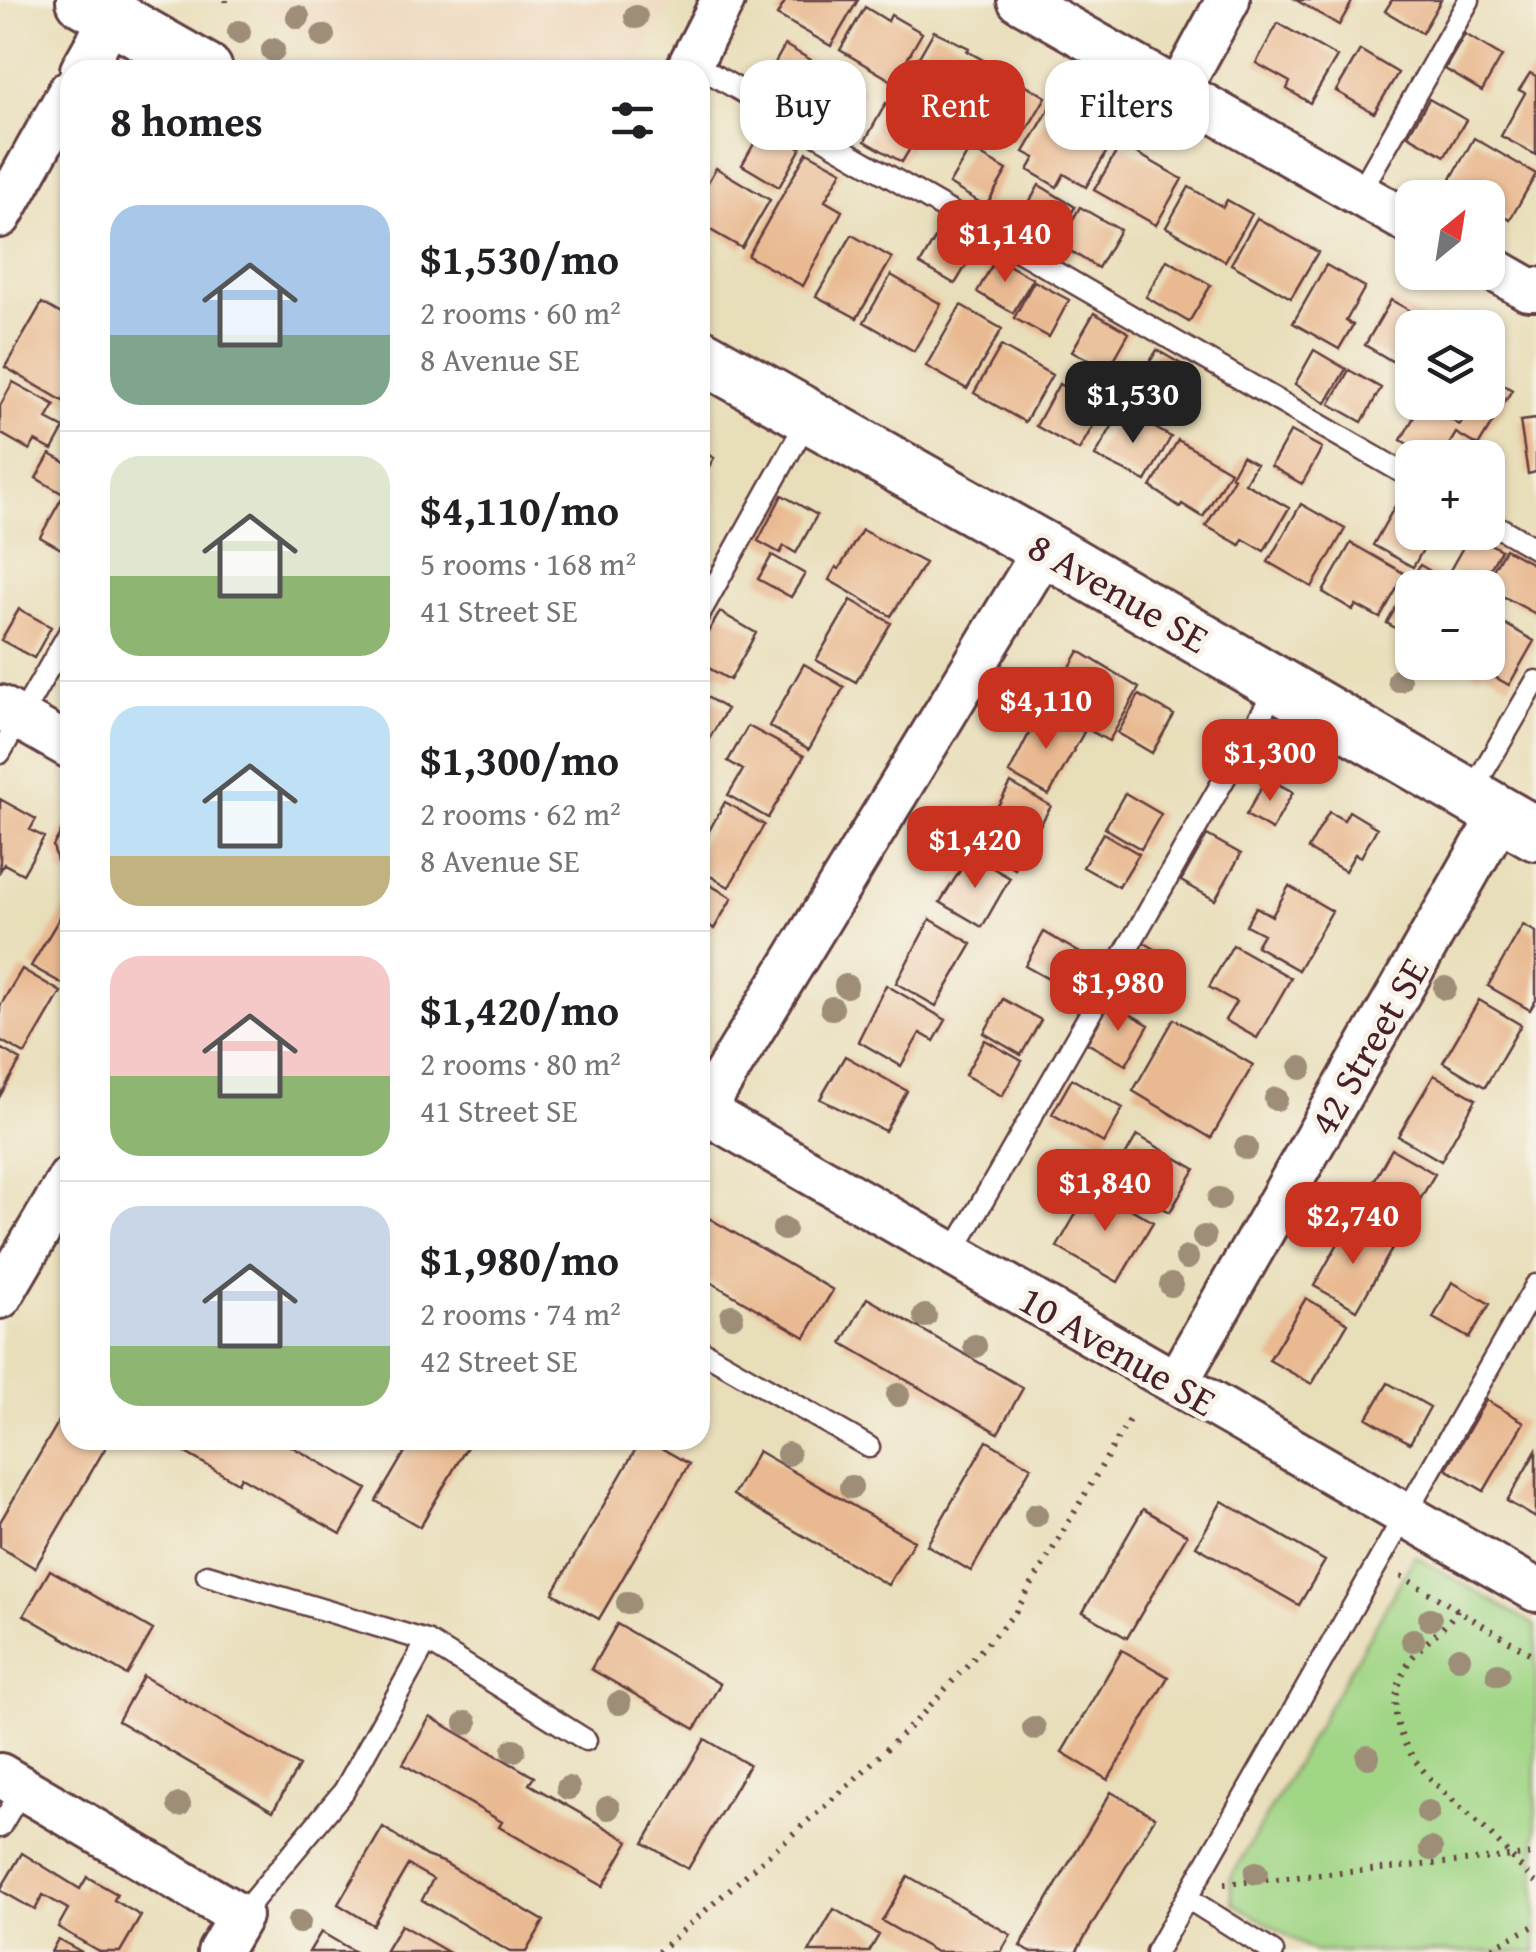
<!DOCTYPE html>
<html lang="en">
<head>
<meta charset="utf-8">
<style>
  body { margin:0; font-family:"Gentium Book Plus",serif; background:#f2f2f2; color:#202124; height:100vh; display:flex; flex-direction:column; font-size:38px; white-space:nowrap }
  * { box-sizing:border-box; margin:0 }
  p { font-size:32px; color:#757577 }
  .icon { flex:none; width:55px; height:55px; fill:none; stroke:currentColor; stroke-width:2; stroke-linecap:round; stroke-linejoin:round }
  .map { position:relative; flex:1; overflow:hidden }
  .details { position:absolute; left:60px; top:60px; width:650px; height:1390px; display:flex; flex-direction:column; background:#fff; border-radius:30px; box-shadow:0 2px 8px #0004 }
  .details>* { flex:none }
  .guide { position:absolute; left:740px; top:60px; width:645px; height:90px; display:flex; gap:20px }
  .needle { width:65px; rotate:30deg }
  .tools { position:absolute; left:1395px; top:180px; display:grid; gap:20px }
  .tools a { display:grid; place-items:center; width:110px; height:110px; border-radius:20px; background:#fff; box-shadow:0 2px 8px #0004; font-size:50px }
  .price { position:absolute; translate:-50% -85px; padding:0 22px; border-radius:20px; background:#c8321e; color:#fff; font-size:32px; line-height:65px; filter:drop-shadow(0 2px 5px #0008) }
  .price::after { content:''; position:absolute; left:50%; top:60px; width:30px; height:22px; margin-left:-15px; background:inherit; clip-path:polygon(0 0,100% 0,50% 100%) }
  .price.current { background:#222; color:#fff }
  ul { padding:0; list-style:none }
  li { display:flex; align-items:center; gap:30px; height:250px; padding:0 50px }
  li+li { border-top:2px solid #e0e0e0 }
  li span { display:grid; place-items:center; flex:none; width:280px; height:200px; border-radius:30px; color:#555 }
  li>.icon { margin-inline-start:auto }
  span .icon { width:120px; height:120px; fill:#fffc; stroke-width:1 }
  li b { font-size:42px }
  h2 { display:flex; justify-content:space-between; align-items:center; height:120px; padding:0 50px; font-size:42px }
  .chip { padding:0 35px; border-radius:30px; background:#fff; box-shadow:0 2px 8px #0004; font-size:35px; line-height:90px }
  .chip.current { background:#c8321e; color:#fff }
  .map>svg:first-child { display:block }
  .built { fill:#eed7bb }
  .green { fill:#a1d686; stroke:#767a58; stroke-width:2.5 }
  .building { fill:#e9b991 }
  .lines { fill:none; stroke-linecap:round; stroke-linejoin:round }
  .service-casing { stroke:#623c40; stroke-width:25 }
  .minor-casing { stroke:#623c40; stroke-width:48 }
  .tertiary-casing { stroke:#623c40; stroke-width:58 }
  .path { stroke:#623c40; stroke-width:6; stroke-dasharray:2.5 8; stroke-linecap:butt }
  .service { stroke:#fff; stroke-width:20 }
  .minor { stroke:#fff; stroke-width:42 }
  .tertiary { stroke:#fff; stroke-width:52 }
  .tree { fill:#9e8e78 }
  .labels { text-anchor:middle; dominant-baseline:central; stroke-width:10; stroke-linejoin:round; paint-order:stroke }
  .street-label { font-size:40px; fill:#4a1f2b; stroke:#f7f3e8 }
</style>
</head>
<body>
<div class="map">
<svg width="1536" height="1952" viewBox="0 0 1536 1952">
  <rect width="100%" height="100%" fill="#f7f3e8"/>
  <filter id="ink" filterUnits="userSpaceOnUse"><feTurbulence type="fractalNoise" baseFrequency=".01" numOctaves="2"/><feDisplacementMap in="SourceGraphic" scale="20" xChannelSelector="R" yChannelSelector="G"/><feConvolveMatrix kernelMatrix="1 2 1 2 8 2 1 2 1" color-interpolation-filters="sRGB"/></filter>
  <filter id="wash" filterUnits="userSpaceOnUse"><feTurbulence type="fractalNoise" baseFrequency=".0048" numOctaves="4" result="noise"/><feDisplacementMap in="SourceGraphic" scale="40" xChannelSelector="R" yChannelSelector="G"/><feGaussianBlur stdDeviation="2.25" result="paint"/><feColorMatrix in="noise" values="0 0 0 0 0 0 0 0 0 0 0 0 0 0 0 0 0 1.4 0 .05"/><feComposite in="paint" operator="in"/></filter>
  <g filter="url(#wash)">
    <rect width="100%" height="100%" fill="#e9deba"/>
    <path class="built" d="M 258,0 L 674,0 L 634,70 L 358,70 L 257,7 Z"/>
    <path class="green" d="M 1415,1556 L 1536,1626 L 1536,1952 L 1315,1952 L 1233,1903 L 1230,1879 Z"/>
    <g id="blocks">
      <path class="building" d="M 786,0 L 858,0 L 831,46 L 777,15 Z
        M 1296,0 L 1353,0 L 1339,25 Z
        M 1392,0 L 1441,0 L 1422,33 L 1385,11 Z
        M 865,7 L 888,21 L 891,15 L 922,33 L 894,82 L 840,50 Z
        M 1278,23 L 1337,57 L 1310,103 L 1287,89 L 1290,82 L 1256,63 Z
        M 934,31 L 969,48 L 967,51 L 985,61 L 958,108 L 907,78 Z
        M 1465,34 L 1502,56 L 1482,91 L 1445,69 Z
        M 785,45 L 823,67 L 803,102 L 765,81 Z
        M 1360,50 L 1398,73 L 1374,113 L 1336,91 Z
        M 993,65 L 1046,97 L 1019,143 L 965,111 Z
        M 828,68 L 864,89 L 843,126 L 806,105 Z
        M 1530,73 L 1536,76 L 1536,155 L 1501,136 L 1525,93 L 1519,90 Z
        M 1429,99 L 1466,120 L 1445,156 L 1408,135 Z
        M 886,103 L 924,125 L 902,162 L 865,141 Z
        M 1051,106 L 1114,139 L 1086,187 L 1064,174 L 1057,187 L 1028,170 L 1035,158 L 1024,152 Z
        M 764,126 L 801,148 L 779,187 L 742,165 Z
        M 1474,138 L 1536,174 L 1510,220 L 1488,206 L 1488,198 L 1467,198 L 1447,186 Z
        M 1121,144 L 1182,179 L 1156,225 L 1094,190 Z
        M 970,149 L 1007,170 L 986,206 L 949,184 Z
        M 807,152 L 842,171 L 825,201 L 842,211 L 803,286 L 748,256 Z
        M 716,168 L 770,200 L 742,248 L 700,224 L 700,196 Z
        M 1039,185 L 1075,207 L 1054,243 L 1018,222 Z
        M 1189,187 L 1223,207 L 1227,200 L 1252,214 L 1225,261 L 1166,227 Z
        M 1080,207 L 1120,230 L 1098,268 L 1059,244 Z
        M 1257,218 L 1318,252 L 1291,298 L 1231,264 Z
        M 941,228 L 976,249 L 955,284 L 920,264 Z
        M 852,235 L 892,258 L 857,318 L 816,296 Z
        M 996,258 L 1033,279 L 1013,313 L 977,292 Z
        M 1167,260 L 1211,285 L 1189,322 L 1146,297 Z
        M 1326,265 L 1365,287 L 1346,321 L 1353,325 L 1339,349 L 1293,323 Z
        M 891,275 L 941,304 L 914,351 L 864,322 Z
        M 1034,281 L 1069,300 L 1049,337 L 1014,318 Z
        M 1391,300 L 1441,328 L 1412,328 L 1412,373 L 1365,345 Z
        M 42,303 L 70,319 L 70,405 L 5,367 Z
        M 961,305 L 1002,329 L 967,389 L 926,366 Z
        M 1094,313 L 1129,333 L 1108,370 L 1072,351 Z
        M 1001,346 L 1052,375 L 1025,422 L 974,393 Z
        M 1157,350 L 1191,370 L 1168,409 L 1134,388 Z
        M 1314,350 L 1346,369 L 1326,403 L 1295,384 Z
        M 1488,367 L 1494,371 L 1490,377 L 1512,390 L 1478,446 L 1456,433 L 1441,458 L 1431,458 L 1401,440 L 1422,403 L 1460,425 L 1466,416 L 1443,402 L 1488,402 Z
        M 1349,370 L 1381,388 L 1362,422 L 1330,404 Z
        M 13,382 L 55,405 L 47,419 L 64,428 L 52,450 L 35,441 L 30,450 L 0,433 L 0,406 Z
        M 1059,384 L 1103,409 L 1079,450 L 1036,426 Z
        M 1122,409 L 1171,437 L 1146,481 L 1095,456 Z
        M 1536,419 L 1536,472 L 1528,474 L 1520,421 Z
        M 1291,431 L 1322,448 L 1302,484 L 1271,466 Z
        M 1178,440 L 1230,471 L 1203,517 L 1182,504 L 1180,507 L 1151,487 Z
        M 700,450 L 714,458 L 700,482 Z
        M 50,454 L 70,465 L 70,498 L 36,478 Z
        M 1242,456 L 1256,464 L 1245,483 L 1289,508 L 1264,551 L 1243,539 L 1240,545 L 1206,526 L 1234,478 L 1231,476 Z
        M 782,495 L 817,515 L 796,553 L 784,546 L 780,553 L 758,541 Z
        M 62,498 L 70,502 L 70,554 L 40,537 Z
        M 1399,499 L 1412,507 L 1412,532 L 1433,532 L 1413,567 L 1373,545 Z
        M 1301,504 L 1345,529 L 1312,587 L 1268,562 Z
        M 862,530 L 925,563 L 891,616 L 829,580 L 836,567 L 839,569 Z
        M 1471,533 L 1501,550 L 1479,588 L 1449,572 Z
        M 1351,543 L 1405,574 L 1380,618 L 1356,605 L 1353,610 L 1323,592 Z
        M 1505,549 L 1536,566 L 1536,614 L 1484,586 Z
        M 772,555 L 805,574 L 791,597 L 758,579 Z
        M 1420,565 L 1459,588 L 1412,588 L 1412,638 L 1387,623 Z
        M 851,600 L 891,623 L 856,682 L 816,660 Z
        M 19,609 L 51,627 L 34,658 L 1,640 Z
        M 720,612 L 756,633 L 730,680 L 700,663 L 706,652 L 700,645 Z
        M 1488,614 L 1534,641 L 1509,685 L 1482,670 L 1479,675 L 1457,662 L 1488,662 Z
        M 1079,651 L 1139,688 L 1109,741 L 1053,710 L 1061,697 L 1055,694 Z
        M 804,664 L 844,687 L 809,749 L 769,726 Z
        M 700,693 L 727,709 L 706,744 L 700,741 Z
        M 1139,695 L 1174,715 L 1152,753 L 1118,733 Z
        M 1042,708 L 1084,732 L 1049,795 L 1009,773 Z
        M 748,726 L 804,756 L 768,818 L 728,795 L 743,770 L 728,761 Z
        M 1267,778 L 1293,792 L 1272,830 L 1246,815 Z
        M 1011,783 L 1051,806 L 1015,869 L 975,845 Z
        M 1125,793 L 1161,814 L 1141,849 L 1105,828 Z
        M 0,799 L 36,819 L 30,830 L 44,837 L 23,874 L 4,864 L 0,871 Z
        M 725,802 L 764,825 L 729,887 L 700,870 L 700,847 Z
        M 1349,811 L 1377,828 L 1361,857 L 1355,854 L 1345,871 L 1308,849 L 1329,812 L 1344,820 Z
        M 65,825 L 70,828 L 70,878 L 58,870 L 62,863 L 57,861 L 53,846 Z
        M 1103,833 L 1139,854 L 1119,887 L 1083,867 Z
        M 1207,835 L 1241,854 L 1215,900 L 1181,881 Z
        M 970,855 L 1010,878 L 982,927 L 940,902 Z
        M 700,879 L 732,898 L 714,929 L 710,926 L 700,943 Z
        M 1289,886 L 1332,911 L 1298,970 L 1256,946 L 1263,934 L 1246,925 L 1256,907 L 1272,916 Z
        M 66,907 L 70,909 L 70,988 L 31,966 Z
        M 930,919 L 972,944 L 936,1006 L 896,983 Z
        M 1523,925 L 1536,932 L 1536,1000 L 1530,1010 L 1488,986 Z
        M 1044,932 L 1080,953 L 1061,986 L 1025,966 Z
        M 1138,939 L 1170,958 L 1163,968 L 1179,977 L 1171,991 L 1123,965 Z
        M 1233,945 L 1291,978 L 1257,1038 L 1225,1020 L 1236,1002 L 1209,987 Z
        M 22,969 L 61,992 L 25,1054 L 0,1040 L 0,1006 Z
        M 886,985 L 946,1020 L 934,1041 L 920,1033 L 901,1066 L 858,1041 Z
        M 1003,999 L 1041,1020 L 1021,1055 L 984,1033 Z
        M 1479,1000 L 1521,1025 L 1485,1087 L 1443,1062 Z
        M 1110,1003 L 1149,1025 L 1126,1065 L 1087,1043 Z
        M 1174,1019 L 1253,1065 L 1211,1138 L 1133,1091 Z
        M 985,1040 L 1022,1061 L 1002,1096 L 965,1075 Z
        M 0,1048 L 21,1060 L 0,1096 Z
        M 845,1056 L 907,1091 L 885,1131 L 820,1099 Z
        M 1434,1075 L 1476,1099 L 1441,1161 L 1398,1136 Z
        M 1072,1079 L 1123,1108 L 1104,1143 L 1052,1114 Z
        M 1137,1135 L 1195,1169 L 1170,1212 L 1112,1179 Z
        M 1392,1149 L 1435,1174 L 1399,1235 L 1357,1211 Z
        M 1092,1186 L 1153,1222 L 1118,1282 L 1057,1247 Z
        M 700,1213 L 833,1290 L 805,1337 L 700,1276 Z
        M 1349,1224 L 1392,1249 L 1357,1310 L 1314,1286 Z
        M 1452,1282 L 1490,1304 L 1469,1338 L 1433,1318 Z
        M 867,1298 L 1023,1388 L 998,1433 L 842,1343 Z
        M 1306,1298 L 1348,1323 L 1312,1384 L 1269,1360 Z
        M 1388,1383 L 1430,1407 L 1410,1443 L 1367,1418 Z
        M 1486,1400 L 1524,1422 L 1484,1491 L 1446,1469 Z
        M 70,1402 L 70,1440 L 110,1440 L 35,1568 L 0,1547 L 0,1522 Z
        M 163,1440 L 280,1440 L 367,1489 L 341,1534 L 241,1477 L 238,1483 Z
        M 412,1440 L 471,1440 L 420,1527 L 376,1501 Z
        M 641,1440 L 647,1440 L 689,1464 L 599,1619 L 553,1593 Z
        M 987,1441 L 1031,1467 L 971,1571 L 927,1545 Z
        M 758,1451 L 914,1541 L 888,1585 L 733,1495 Z
        M 1536,1451 L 1536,1518 L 1507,1501 Z
        M 1222,1501 L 1325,1561 L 1299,1605 L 1196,1546 Z
        M 1143,1509 L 1187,1535 L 1127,1638 L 1083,1612 Z
        M 50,1570 L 153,1630 L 127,1675 L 24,1615 Z
        M 617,1624 L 720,1684 L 695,1729 L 591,1669 Z
        M 1122,1650 L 1168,1677 L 1108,1780 L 1062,1752 Z
        M 143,1676 L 299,1766 L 273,1811 L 118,1721 Z
        M 430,1717 L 534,1777 L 529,1784 L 629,1841 L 603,1886 L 499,1827 L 502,1822 L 403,1764 Z
        M 705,1739 L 749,1765 L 688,1869 L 644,1843 Z
        M 1111,1792 L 1155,1817 L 1076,1952 L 1030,1952 L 1020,1946 Z
        M 383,1827 L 426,1856 L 443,1862 L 544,1921 L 526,1952 L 510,1952 L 422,1900 L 433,1879 L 408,1865 L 373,1925 L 338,1904 Z
        M 22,1853 L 80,1889 L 87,1877 L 117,1894 L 114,1900 L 141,1916 L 120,1952 L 100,1952 L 58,1927 L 68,1909 L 43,1895 L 35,1910 L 0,1890 Z
        M 908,1876 L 1011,1935 L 1001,1952 L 936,1952 L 882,1921 Z
        M 834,1909 L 879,1935 L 869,1952 L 809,1952 Z
        M 401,1925 L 448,1952 L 385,1952 Z
        M 321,1932 L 355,1952 L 309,1952 Z
        M 58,1939 L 82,1952 L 51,1952 Z"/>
    </g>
  </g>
  <g filter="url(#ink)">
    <use href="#blocks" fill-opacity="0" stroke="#623c40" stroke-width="2.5"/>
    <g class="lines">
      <g class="service-casing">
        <path id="service" d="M 691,62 L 1412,478
          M 1359,194 L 1469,0
          M 1488,521 L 1536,549
          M 700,613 L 808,419
          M 0,753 L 70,631
          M 1469,796 L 1536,681
          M 952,1255 L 1278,685
          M 700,1350 L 869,1447
          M 207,1575 L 427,1641 L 586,1740
          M 0,1827 L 23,1788
          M 1187,1898 L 1273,1952
          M 240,1916 L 344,1791 L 427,1641
          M 1156,1952 L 1536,1285"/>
      </g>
      <g class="minor-casing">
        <path id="minor" d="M 1019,0 L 1412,224
          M 82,70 L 112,17
          M 687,70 L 723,0
          M 1178,92 L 1228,0
          M 0,216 L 70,91
          M 1488,266 L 1528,289 L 1536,289
          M 0,707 L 70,747
          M 700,1109 L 1536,1590
          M 703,1111 L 1045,549
          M 0,1297 L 70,1178
          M 1176,1383 L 1501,814
          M 0,1775 L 240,1916 L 219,1952"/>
      </g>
      <g class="tertiary-casing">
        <path id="tertiary" d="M 83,0 L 206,70
          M 700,355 L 1045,549 L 1536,834"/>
      </g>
      <path class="path" d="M 226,2 L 226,0
        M 1401,1576 L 1536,1657
        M 1457,1609 C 1444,1633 1419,1643 1406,1667 C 1368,1741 1443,1789 1488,1832 C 1505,1849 1520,1867 1536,1883
        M 1224,1884 L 1536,1854
        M 658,1952 L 851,1783 L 917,1720 L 1015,1613 L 1130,1418
        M 1483,1952 L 1536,1925"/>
      <use href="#service" class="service"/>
      <use href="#minor" class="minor"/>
      <use href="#tertiary" class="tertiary"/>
    </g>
    <g class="tree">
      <circle cx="298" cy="17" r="12"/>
      <circle cx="636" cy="17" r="12"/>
      <circle cx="239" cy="32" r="12"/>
      <circle cx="323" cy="36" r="12"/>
      <circle cx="273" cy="50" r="12"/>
      <circle cx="1072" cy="80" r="12"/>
      <circle cx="1399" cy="680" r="12"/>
      <circle cx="1278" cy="747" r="12"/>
      <circle cx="846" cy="986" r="12"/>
      <circle cx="1445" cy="988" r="12"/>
      <circle cx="832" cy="1008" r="12"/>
      <circle cx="1301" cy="1068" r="12"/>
      <circle cx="1276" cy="1099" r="12"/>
      <circle cx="1246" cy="1148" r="12"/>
      <circle cx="1219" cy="1199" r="12"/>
      <circle cx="784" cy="1229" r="12"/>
      <circle cx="1204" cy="1237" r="12"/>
      <circle cx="1187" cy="1258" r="12"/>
      <circle cx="1171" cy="1285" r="12"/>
      <circle cx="732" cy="1316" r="12"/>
      <circle cx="925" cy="1316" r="12"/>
      <circle cx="975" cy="1346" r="12"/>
      <circle cx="898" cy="1395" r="12"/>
      <circle cx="788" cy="1454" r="12"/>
      <circle cx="851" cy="1487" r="12"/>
      <circle cx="1036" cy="1515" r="12"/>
      <circle cx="628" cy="1603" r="12"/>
      <circle cx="1430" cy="1619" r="12"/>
      <circle cx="1413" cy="1640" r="12"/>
      <circle cx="1459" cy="1658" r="12"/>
      <circle cx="1498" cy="1674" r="12"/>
      <circle cx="619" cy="1703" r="12"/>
      <circle cx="466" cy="1723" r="12"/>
      <circle cx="1034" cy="1728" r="12"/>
      <circle cx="514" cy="1750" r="12"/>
      <circle cx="1368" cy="1757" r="12"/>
      <circle cx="568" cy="1788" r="12"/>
      <circle cx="179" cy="1805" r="12"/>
      <circle cx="608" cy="1808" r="12"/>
      <circle cx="1428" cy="1812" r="12"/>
      <circle cx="1431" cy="1849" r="12"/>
      <circle cx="1256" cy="1873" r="12"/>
      <circle cx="299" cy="1922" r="12"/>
    </g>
  </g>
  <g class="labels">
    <g class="street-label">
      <text transform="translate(1119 592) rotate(30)">8 Avenue SE</text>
      <text transform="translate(1368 1046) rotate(-60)">42 Street SE</text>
      <text transform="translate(1118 1350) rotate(30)">10 Avenue SE</text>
    </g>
  </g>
</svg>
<div class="tools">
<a><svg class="needle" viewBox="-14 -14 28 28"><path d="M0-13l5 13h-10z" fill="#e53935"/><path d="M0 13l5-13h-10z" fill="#757577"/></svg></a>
<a><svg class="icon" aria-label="layers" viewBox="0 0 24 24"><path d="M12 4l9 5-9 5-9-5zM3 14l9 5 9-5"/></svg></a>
<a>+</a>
<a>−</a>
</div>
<b class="price" style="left:1005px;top:285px">$1,140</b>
<b class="price current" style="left:1133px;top:446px">$1,530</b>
<b class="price" style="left:1046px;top:752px">$4,110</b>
<b class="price" style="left:1270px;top:804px">$1,300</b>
<b class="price" style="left:975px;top:891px">$1,420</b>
<b class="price" style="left:1118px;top:1034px">$1,980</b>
<b class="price" style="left:1105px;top:1234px">$1,840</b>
<b class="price" style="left:1353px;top:1267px">$2,740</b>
<div class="guide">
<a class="chip">Buy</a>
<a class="chip current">Rent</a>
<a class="chip">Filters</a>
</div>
<section class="details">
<h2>8 homes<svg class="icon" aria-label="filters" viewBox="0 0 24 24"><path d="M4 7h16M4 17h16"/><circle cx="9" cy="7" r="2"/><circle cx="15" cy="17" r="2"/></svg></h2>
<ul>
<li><span style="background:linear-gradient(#a9c7e8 65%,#7fa58c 0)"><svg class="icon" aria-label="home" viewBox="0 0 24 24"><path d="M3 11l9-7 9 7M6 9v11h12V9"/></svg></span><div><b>$1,530/mo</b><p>2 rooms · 60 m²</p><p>8 Avenue SE</p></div></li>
<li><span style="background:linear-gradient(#dfe7d0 60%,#8fb573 0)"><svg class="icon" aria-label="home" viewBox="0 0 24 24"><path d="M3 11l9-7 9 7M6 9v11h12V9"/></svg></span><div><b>$4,110/mo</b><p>5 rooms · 168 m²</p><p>41 Street SE</p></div></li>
<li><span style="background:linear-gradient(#bfe0f5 75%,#c2b280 0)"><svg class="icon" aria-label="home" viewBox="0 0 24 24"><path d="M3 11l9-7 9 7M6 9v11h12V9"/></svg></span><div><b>$1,300/mo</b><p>2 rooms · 62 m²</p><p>8 Avenue SE</p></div></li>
<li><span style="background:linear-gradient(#f6c9c9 60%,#8fb573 0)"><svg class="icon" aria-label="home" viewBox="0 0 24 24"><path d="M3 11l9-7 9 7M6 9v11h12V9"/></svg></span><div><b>$1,420/mo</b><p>2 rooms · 80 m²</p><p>41 Street SE</p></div></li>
<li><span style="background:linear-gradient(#c9d6e8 70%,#8fb573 0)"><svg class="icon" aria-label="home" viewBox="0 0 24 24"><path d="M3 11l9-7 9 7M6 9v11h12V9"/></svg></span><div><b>$1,980/mo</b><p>2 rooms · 74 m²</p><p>42 Street SE</p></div></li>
</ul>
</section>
</div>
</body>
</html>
